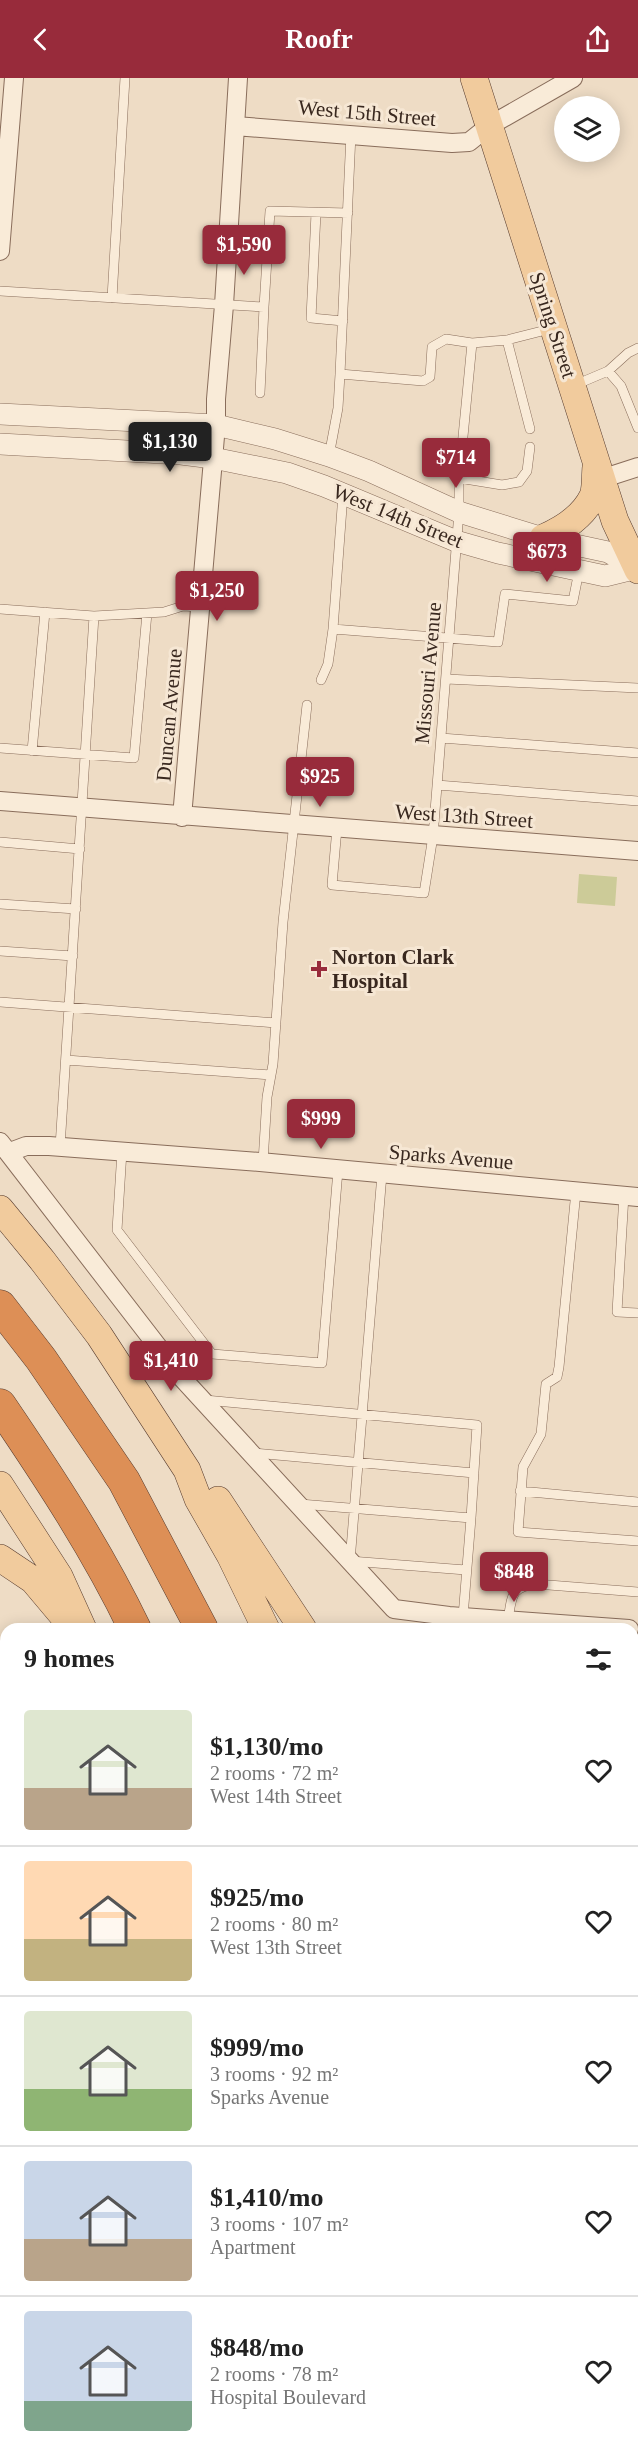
<!DOCTYPE html>
<html lang="en">
<head>
<meta charset="utf-8">
<style>
  body { margin:0; font-family:"Times New Roman",serif; background:#f6f6f6; color:#222; height:100vh; display:flex; flex-direction:column; font-size:22px; white-space:nowrap }
  * { box-sizing:border-box; margin:0 }
  p { font-size:20px; color:#767676 }
  .icon { flex:none; width:33px; height:33px; fill:none; stroke:currentColor; stroke-width:2; stroke-linecap:round; stroke-linejoin:round }
  .map { position:relative; flex:1; overflow:hidden }
  .drawer { position:absolute; left:0px; top:1545px; width:639px; height:834px; display:flex; flex-direction:column; background:#fff; border-radius:18px 18px 0 0; box-shadow:0 3px 15px #0003 }
  .drawer>* { flex:none }
  .buttons { position:absolute; left:554px; top:18px; display:grid; gap:12px }
  .buttons a { display:grid; place-items:center; width:66px; height:66px; border-radius:50%; background:#fff; box-shadow:0 3px 15px #0003; font-size:30px }
  .price { position:absolute; translate:-50% -51px; padding:0 14px; border-radius:6px; background:#982b3b; color:#fff; font-size:20px; line-height:39px; filter:drop-shadow(0 2px 3px #0008) }
  .price::after { content:''; position:absolute; left:50%; top:36px; width:18px; height:14px; margin-left:-9px; background:inherit; clip-path:polygon(0 0,100% 0,50% 100%) }
  .price.on { background:#222; color:#fff }
  ul { padding:0; list-style:none }
  li { display:flex; align-items:center; gap:18px; height:150px; padding:0 24px }
  li+li { border-top:2px solid #e0e0e0 }
  li span { display:grid; place-items:center; flex:none; width:168px; height:120px; border-radius:6px; color:#555 }
  li>.icon { margin-inline-start:auto }
  span .icon { width:72px; height:72px; fill:#fffc; stroke-width:1 }
  li b { font-size:26px }
  h2 { display:flex; justify-content:space-between; align-items:center; height:72px; padding:0 24px; font-size:26px }
  header { display:flex; justify-content:space-between; align-items:center; height:78px; padding:0 24px; background:#982b3b; color:#fff; font-size:27px; font-weight:700 }
  .map>svg:first-child { display:block }
  .green { fill:#cccb98 }
  .lines { fill:none; stroke-linecap:round; stroke-linejoin:round }
  .service-casing { stroke:#896d5b; stroke-width:10 }
  .minor-casing { stroke:#896d5b; stroke-width:20 }
  .tertiary-casing { stroke:#896d5b; stroke-width:22 }
  .primary-casing { stroke:#573c2f; stroke-width:28 }
  .motorway-casing { stroke:#573c2f; stroke-width:33 }
  .service { stroke:#f9ebd8; stroke-width:9 }
  .minor { stroke:#f9ebd8; stroke-width:18 }
  .tertiary { stroke:#f9ebd8; stroke-width:21 }
  .primary { stroke:#f1cb9d; stroke-width:27 }
  .motorway { stroke:#dd8f56; stroke-width:32 }
  .rail { stroke:#39281f; stroke-width:4.5; stroke-dasharray:10 10; stroke-linecap:butt }
  .poi-dot { fill:#982b3b; stroke:#f6e7d4; stroke-width:2 }
  .labels { text-anchor:middle; dominant-baseline:central; stroke-width:6; stroke-linejoin:round; paint-order:stroke }
  .street-label { font-size:21px; fill:#39281f; stroke:#f6e7d4 }
  .poi-label { font-size:21px; font-weight:bold; fill:#39281f; stroke:#f6e7d4; text-anchor:start }
</style>
</head>
<body>
<header><svg class="icon" aria-label="back" viewBox="0 0 24 24"><path d="M15 5l-7 7 7 7"/></svg>Roofr<svg class="icon" aria-label="share" viewBox="0 0 24 24"><path d="M12 15V3M7 8l5-5 5 5M5 13v7h14v-7"/></svg></header>
<div class="map">
<svg width="638" height="2379" viewBox="0 0 638 2379">
  <rect width="100%" height="100%" fill="#eedcc5"/>
  <path class="green" d="M 579,796 L 617,799 L 615,828 L 577,825 Z
    M 633,2230 L 638,2231 L 638,2379 L 593,2379 L 592,2373 L 633,2373 Z"/>
  <g class="lines">
    <g class="service-casing">
      <path id="service" d="M 316,135 L 311,240 L 343,243
        M 0,213 L 264,229 L 270,133 L 348,135
        M 112,220 L 125,0
        M 507,262 L 530,351
        M 608,293 L 628,275 L 638,270
        M 340,296 L 423,303 L 430,299 L 432,269 L 446,261 L 472,265 L 507,262 L 550,251
        M 575,307 L 608,293 L 621,308 L 638,350
        M 260,315 L 264,229
        M 329,378 L 338,330 L 340,296 L 351,56
        M 459,400 L 502,407 L 519,404 L 527,393 L 530,369
        M 343,416 L 333,551 L 498,564 L 505,516 L 573,523 L 579,493
        M 0,531 L 94,538 L 164,534 L 183,528 L 200,529
        M 446,601 L 638,610
        M 321,602 L 328,586 L 333,551
        M 441,660 L 638,675
        M 0,670 L 134,680 L 147,535
        M 32,673 L 45,534
        M 437,707 L 638,723
        M 337,750 L 332,807 L 424,815 L 433,758 L 459,434 L 459,400 L 472,265
        M 0,764 L 80,771
        M 0,826 L 76,831
        M 0,873 L 73,878
        M 0,924 L 276,945
        M 66,982 L 271,997
        M 60,1069 L 94,538
        M 122,1073 L 117,1152 L 212,1276 L 322,1285 L 338,1092
        M 263,1084 L 267,1019 L 273,986 L 283,844 L 307,627
        M 382,1096 L 350,1483 L 466,1492
        M 576,1113 L 559,1289 L 557,1299 L 546,1306 L 541,1356 L 523,1389 L 518,1454 L 638,1463
        M 624,1117 L 617,1234 L 638,1235
        M 205,1322 L 477,1347 L 471,1440
        M 253,1375 L 474,1395
        M 520,1413 L 638,1424
        M 300,1426 L 471,1440 L 462,1551
        M 508,1542 C 512,1519 510,1509 536,1506 L 638,1514
        M 633,1600 L 638,1601
        M 633,1738 L 638,1739
        M 638,2093 L 635,2132 L 638,2133"/>
    </g>
    <g class="minor-casing">
      <path id="minor" d="M 235,48 L 452,65 L 469,64 L 489,48 L 573,0
        M 0,173 L 14,0
        M 601,401 L 638,389
        M 0,723 L 638,773
        M 182,739 L 216,347 L 216,321 L 224,227 L 238,0
        M 0,1064 L 182,1300 L 394,1531 L 449,1538 L 629,1551
        M 10,1074 L 26,1068 L 49,1068 L 260,1084 L 638,1119"/>
    </g>
    <g class="tertiary-casing">
      <path id="tertiary" d="M 0,336 L 216,347 L 275,361 L 329,378 L 369,393 L 459,434 L 543,460 L 608,474 L 637,490
        M 0,366 L 181,376 L 213,380 L 287,395 L 324,408 L 456,463 L 498,475 L 605,498 L 638,490
        M 0,2133 L 6,2133
        M 633,2194 L 638,2195"/>
    </g>
    <g class="primary-casing">
      <path id="primary" d="M 474,0 L 615,443 L 638,492
        M 543,460 C 564,451 583,439 593,418 C 596,410 595,398 596,389
        M 0,1131 L 42,1182 L 99,1257 L 187,1392 L 198,1421 L 230,1477 L 266,1551
        M 0,1407 L 59,1498 L 83,1551
        M 218,1422 L 303,1551
        M 0,1480 L 33,1502 L 70,1546
        M 0,1761 L 6,1762
        M 0,1784 L 6,1785
        M 633,1786 L 638,1788
        M 633,1815 L 638,1816
        M 633,1839 L 638,1839
        M 509,2373 L 511,2379
        M 283,2379 L 284,2373"/>
    </g>
    <g class="motorway-casing">
      <path id="motorway" d="M 0,1228 L 41,1281 L 124,1403 L 202,1551
        M 0,1327 C 49,1399 97,1472 135,1551
        M 633,1891 L 638,1887
        M 352,2373 L 353,2379
        M 416,2373 L 417,2379
        M 537,2373 L 538,2379
        M 562,2373 L 563,2379"/>
    </g>
    <use href="#service" class="service"/>
    <use href="#minor" class="minor"/>
    <use href="#tertiary" class="tertiary"/>
    <use href="#primary" class="primary"/>
    <use href="#motorway" class="motorway"/>
    <path class="rail" d="M 0,2079 L 6,2081
      M 633,2175 L 638,2175
      M 0,2377 L 6,2369
      M 21,2379 L 25,2373
      M 44,2379 L 47,2373"/>
  </g>
  <path class="poi-dot" d="M316 882h6v6h6v6h-6v6h-6v-6h-6v-6h6z"/>
  <g class="labels">
    <g class="street-label">
      <text transform="translate(367 35) rotate(5)">West 15th Street</text>
      <text transform="translate(553 247) rotate(72)">Spring Street</text>
      <text transform="translate(398 438) rotate(22)">West 14th Street</text>
      <text transform="translate(428 595) rotate(-85)">Missouri Avenue</text>
      <text transform="translate(169 637) rotate(-85)">Duncan Avenue</text>
      <text transform="translate(464 738) rotate(4)">West 13th Street</text>
      <text transform="translate(451 1079) rotate(5)">Sparks Avenue</text>
    </g>
    <g class="poi-label">
      <text x="332" y="879">Norton Clark<tspan x="332" dy="24">Hospital</tspan></text>
    </g>
  </g>
</svg>
<div class="buttons">
<a><svg class="icon" aria-label="layers" viewBox="0 0 24 24"><path d="M12 4l9 5-9 5-9-5zM3 14l9 5 9-5"/></svg></a>
</div>
<b class="price" style="left:244px;top:198px">$1,590</b>
<b class="price on" style="left:170px;top:395px">$1,130</b>
<b class="price" style="left:456px;top:411px">$714</b>
<b class="price" style="left:547px;top:505px">$673</b>
<b class="price" style="left:217px;top:544px">$1,250</b>
<b class="price" style="left:320px;top:730px">$925</b>
<b class="price" style="left:321px;top:1072px">$999</b>
<b class="price" style="left:171px;top:1314px">$1,410</b>
<b class="price" style="left:514px;top:1525px">$848</b>
<section class="drawer">
<h2>9 homes<svg class="icon" aria-label="filters" viewBox="0 0 24 24"><path d="M4 7h16M4 17h16"/><circle cx="9" cy="7" r="2"/><circle cx="15" cy="17" r="2"/></svg></h2>
<ul>
<li><span style="background:linear-gradient(#dfe7d0 65%,#b9a48a 0)"><svg class="icon" aria-label="home" viewBox="0 0 24 24"><path d="M3 11l9-7 9 7M6 9v11h12V9"/></svg></span><div><b>$1,130/mo</b><p>2 rooms · 72 m²</p><p>West 14th Street</p></div><svg class="icon" aria-label="heart" viewBox="0 0 24 24"><path d="M12 20l-8-8c-3-5 5-10 8-4 3-6 11-1 8 4z"/></svg></li>
<li><span style="background:linear-gradient(#ffd9b3 65%,#c2b280 0)"><svg class="icon" aria-label="home" viewBox="0 0 24 24"><path d="M3 11l9-7 9 7M6 9v11h12V9"/></svg></span><div><b>$925/mo</b><p>2 rooms · 80 m²</p><p>West 13th Street</p></div><svg class="icon" aria-label="heart" viewBox="0 0 24 24"><path d="M12 20l-8-8c-3-5 5-10 8-4 3-6 11-1 8 4z"/></svg></li>
<li><span style="background:linear-gradient(#dfe7d0 65%,#8fb573 0)"><svg class="icon" aria-label="home" viewBox="0 0 24 24"><path d="M3 11l9-7 9 7M6 9v11h12V9"/></svg></span><div><b>$999/mo</b><p>3 rooms · 92 m²</p><p>Sparks Avenue</p></div><svg class="icon" aria-label="heart" viewBox="0 0 24 24"><path d="M12 20l-8-8c-3-5 5-10 8-4 3-6 11-1 8 4z"/></svg></li>
<li><span style="background:linear-gradient(#c9d6e8 65%,#b9a48a 0)"><svg class="icon" aria-label="home" viewBox="0 0 24 24"><path d="M3 11l9-7 9 7M6 9v11h12V9"/></svg></span><div><b>$1,410/mo</b><p>3 rooms · 107 m²</p><p>Apartment</p></div><svg class="icon" aria-label="heart" viewBox="0 0 24 24"><path d="M12 20l-8-8c-3-5 5-10 8-4 3-6 11-1 8 4z"/></svg></li>
<li><span style="background:linear-gradient(#c9d6e8 75%,#7fa58c 0)"><svg class="icon" aria-label="home" viewBox="0 0 24 24"><path d="M3 11l9-7 9 7M6 9v11h12V9"/></svg></span><div><b>$848/mo</b><p>2 rooms · 78 m²</p><p>Hospital Boulevard</p></div><svg class="icon" aria-label="heart" viewBox="0 0 24 24"><path d="M12 20l-8-8c-3-5 5-10 8-4 3-6 11-1 8 4z"/></svg></li>
</ul>
</section>
</div>
</body>
</html>
